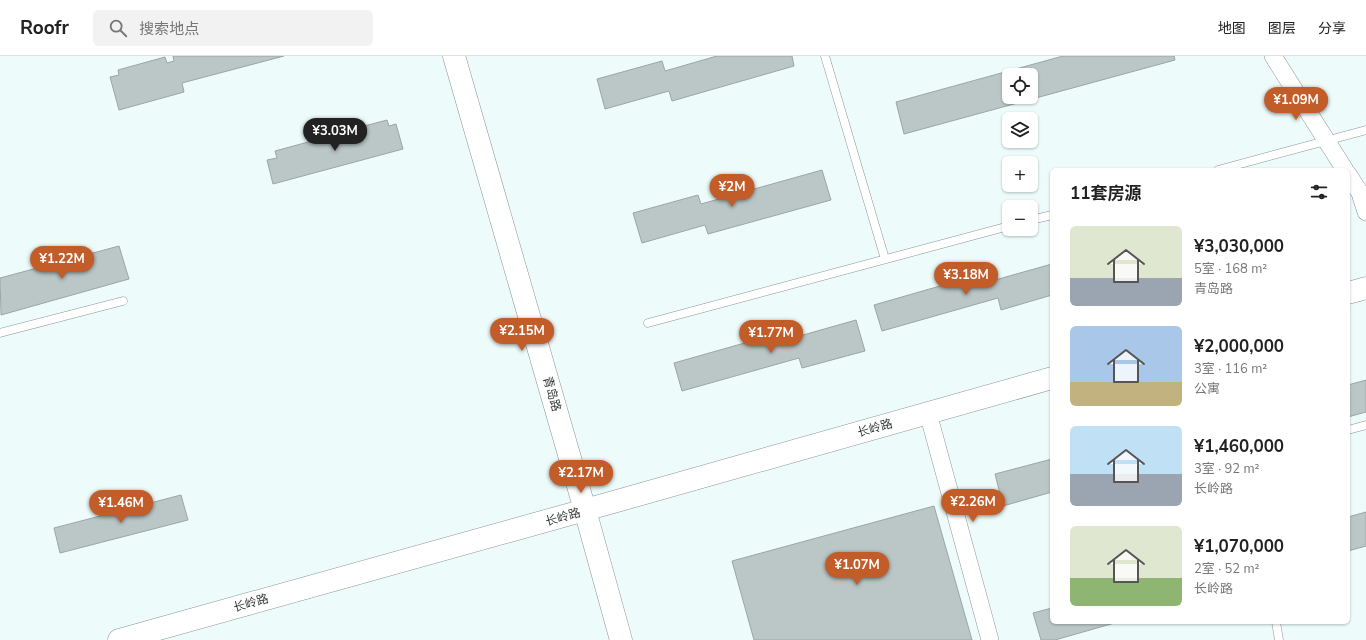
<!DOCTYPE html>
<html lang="zh">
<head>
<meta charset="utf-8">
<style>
  body { margin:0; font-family:"Nunito Sans","Noto Sans SC",sans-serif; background:#f2f2f2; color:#222; height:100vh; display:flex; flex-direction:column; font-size:15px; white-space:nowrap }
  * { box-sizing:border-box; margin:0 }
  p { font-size:13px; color:#767676 }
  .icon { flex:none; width:22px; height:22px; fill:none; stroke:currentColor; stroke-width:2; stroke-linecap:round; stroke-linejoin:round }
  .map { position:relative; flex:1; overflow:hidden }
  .details { position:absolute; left:1050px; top:112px; width:300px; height:456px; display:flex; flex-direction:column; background:#fff; border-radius:6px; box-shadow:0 1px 3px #0004 }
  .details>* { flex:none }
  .fabs { position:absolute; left:1002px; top:12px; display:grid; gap:8px }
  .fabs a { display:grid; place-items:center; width:36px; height:36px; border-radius:6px; background:#fff; box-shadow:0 1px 3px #0004; font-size:20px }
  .price { position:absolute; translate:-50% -34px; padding:0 9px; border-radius:14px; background:#c25d29; color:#fff; font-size:13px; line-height:26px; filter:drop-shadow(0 1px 2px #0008) }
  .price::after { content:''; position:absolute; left:50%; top:24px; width:12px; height:9px; margin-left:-6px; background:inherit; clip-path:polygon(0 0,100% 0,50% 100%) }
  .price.current { background:#222; color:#fff }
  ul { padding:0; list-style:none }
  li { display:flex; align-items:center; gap:12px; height:100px; padding:0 20px }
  li span { display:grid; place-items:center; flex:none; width:112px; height:80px; border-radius:6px; color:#555 }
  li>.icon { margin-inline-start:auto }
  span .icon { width:48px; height:48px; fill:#fffc; stroke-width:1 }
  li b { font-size:17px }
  h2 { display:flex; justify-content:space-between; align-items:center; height:48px; padding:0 20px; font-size:17px }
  header { display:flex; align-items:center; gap:24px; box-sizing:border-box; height:56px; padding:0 20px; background:#fff; border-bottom:1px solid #e0e0e0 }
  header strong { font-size:19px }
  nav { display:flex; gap:22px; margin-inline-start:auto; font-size:14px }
  .search { width:280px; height:36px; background:#f2f2f2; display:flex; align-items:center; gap:10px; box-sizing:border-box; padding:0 14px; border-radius:6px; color:#767676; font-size:15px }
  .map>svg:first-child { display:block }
  .building { fill:#bac7c6; stroke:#9aa6a6; fill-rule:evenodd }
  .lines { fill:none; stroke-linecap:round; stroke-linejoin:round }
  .lane-casing { stroke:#8a9595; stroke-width:9 }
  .street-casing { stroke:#8a9595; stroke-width:18 }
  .secondary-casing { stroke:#8a9595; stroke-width:23 }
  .lane { stroke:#fff; stroke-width:8 }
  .street { stroke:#fff; stroke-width:17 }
  .secondary { stroke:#fff; stroke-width:22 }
  .labels { text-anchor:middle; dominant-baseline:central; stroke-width:3; stroke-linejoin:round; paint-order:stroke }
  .street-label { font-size:12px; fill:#343939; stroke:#fff }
</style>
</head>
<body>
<header>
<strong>Roofr</strong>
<div class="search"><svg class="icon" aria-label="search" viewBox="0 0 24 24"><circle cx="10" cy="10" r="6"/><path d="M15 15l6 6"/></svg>搜索地点</div>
<nav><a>地图</a><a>图层</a><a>分享</a></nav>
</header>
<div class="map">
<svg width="1366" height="584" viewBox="0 0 1366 584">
  <rect width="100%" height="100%" fill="#eefbfb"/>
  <path class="building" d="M 173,0 L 284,0 L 182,27 L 184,36 L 119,54 L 110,21 L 119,19 L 118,14 L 165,1 L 167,7 L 174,5 Z
    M 717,0 L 792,0 L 794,10 L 672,45 L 669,35 L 605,53 L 597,23 L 662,5 L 665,15 Z
    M 1063,0 L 1174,0 L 1175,4 L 904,78 L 896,46 ZM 1009,19 L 1031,19 L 1031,41 L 1009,41 Z
    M 387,64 L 389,70 L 396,68 L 403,93 L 273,128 L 267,104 L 277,102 L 275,95 L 323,82 L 324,87 L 340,83 L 338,77 Z
    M 822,114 L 831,144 L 708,178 L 705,169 L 642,187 L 633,157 L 698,139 L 701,148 Z
    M 119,190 L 129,223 L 1,259 L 0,222 Z
    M 1052,208 L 1052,239 L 1001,254 L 998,242 L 882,275 L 874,249 L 992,215 L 995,224 Z
    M 856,264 L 865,295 L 802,312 L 799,302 L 682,335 L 674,307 L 794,273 L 796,281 Z
    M 1366,324 L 1366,356 L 1348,361 L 1348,329 Z
    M 1052,403 L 1052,436 L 1003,450 L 995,418 Z
    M 181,439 L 188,464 L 60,497 L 54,472 Z
    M 934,450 L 972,584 L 754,584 L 732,505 Z
    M 1366,456 L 1366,490 L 1348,495 L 1348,461 Z
    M 1052,552 L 1052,566 L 1118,566 L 1055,584 L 1041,584 L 1033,557 Z"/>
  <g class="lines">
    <g class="lane-casing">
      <path id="lane" d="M 825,0 L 885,203
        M 1218,114 L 1366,74
        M 1031,164 L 1052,159
        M 648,267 L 1009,170
        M 0,277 L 123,245
        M 1348,374 L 1366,369
        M 1276,566 L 1279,584"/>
    </g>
    <g class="street-casing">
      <path id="street" d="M 1273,0 L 1345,114
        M 1348,118 L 1360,137 L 1366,156
        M 928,357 L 990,584"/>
    </g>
    <g class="secondary-casing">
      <path id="secondary" d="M 454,0 L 585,454 L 621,584
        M 1348,237 L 1366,232
        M 119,584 L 585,454 L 1052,322"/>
    </g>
    <use href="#lane" class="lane"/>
    <use href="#street" class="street"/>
    <use href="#secondary" class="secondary"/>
  </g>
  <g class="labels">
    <g class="street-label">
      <text transform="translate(552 338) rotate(74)">青岛路</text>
      <text transform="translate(875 372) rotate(-16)">长岭路</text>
      <text transform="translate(563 461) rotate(-16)">长岭路</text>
      <text transform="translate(251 547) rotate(-16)">长岭路</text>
    </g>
  </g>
</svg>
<div class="fabs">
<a><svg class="icon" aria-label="locate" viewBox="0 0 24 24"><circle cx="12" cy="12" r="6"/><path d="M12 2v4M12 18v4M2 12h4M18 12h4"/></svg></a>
<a><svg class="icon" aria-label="layers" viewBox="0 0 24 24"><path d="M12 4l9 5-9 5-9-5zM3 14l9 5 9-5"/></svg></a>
<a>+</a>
<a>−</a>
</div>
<b class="price" style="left:1296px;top:65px">¥1.09M</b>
<b class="price current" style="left:335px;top:96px">¥3.03M</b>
<b class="price" style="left:732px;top:152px">¥2M</b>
<b class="price" style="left:62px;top:224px">¥1.22M</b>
<b class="price" style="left:966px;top:240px">¥3.18M</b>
<b class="price" style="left:522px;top:296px">¥2.15M</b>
<b class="price" style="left:771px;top:298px">¥1.77M</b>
<b class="price" style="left:581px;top:438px">¥2.17M</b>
<b class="price" style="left:973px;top:467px">¥2.26M</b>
<b class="price" style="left:121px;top:468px">¥1.46M</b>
<b class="price" style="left:857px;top:530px">¥1.07M</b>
<section class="details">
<h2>11套房源<svg class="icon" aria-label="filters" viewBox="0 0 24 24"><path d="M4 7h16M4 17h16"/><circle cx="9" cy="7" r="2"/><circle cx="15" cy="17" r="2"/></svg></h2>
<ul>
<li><span style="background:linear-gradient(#dfe7d0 65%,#9aa5b1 0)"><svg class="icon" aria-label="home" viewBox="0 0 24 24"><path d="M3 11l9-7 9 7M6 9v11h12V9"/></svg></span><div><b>¥3,030,000</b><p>5室 · 168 m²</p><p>青岛路</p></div></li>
<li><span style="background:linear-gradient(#a9c7e8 70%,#c2b280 0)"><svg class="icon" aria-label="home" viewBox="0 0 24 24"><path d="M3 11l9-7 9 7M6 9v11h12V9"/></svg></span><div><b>¥2,000,000</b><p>3室 · 116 m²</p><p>公寓</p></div></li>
<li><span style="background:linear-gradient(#bfe0f5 60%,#9aa5b1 0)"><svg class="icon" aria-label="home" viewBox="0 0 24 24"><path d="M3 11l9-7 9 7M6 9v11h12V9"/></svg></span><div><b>¥1,460,000</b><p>3室 · 92 m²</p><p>长岭路</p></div></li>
<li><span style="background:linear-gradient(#dfe7d0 65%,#8fb573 0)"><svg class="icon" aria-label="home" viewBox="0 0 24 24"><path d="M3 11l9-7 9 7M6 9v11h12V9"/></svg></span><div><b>¥1,070,000</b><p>2室 · 52 m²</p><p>长岭路</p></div></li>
</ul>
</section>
</div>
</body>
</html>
